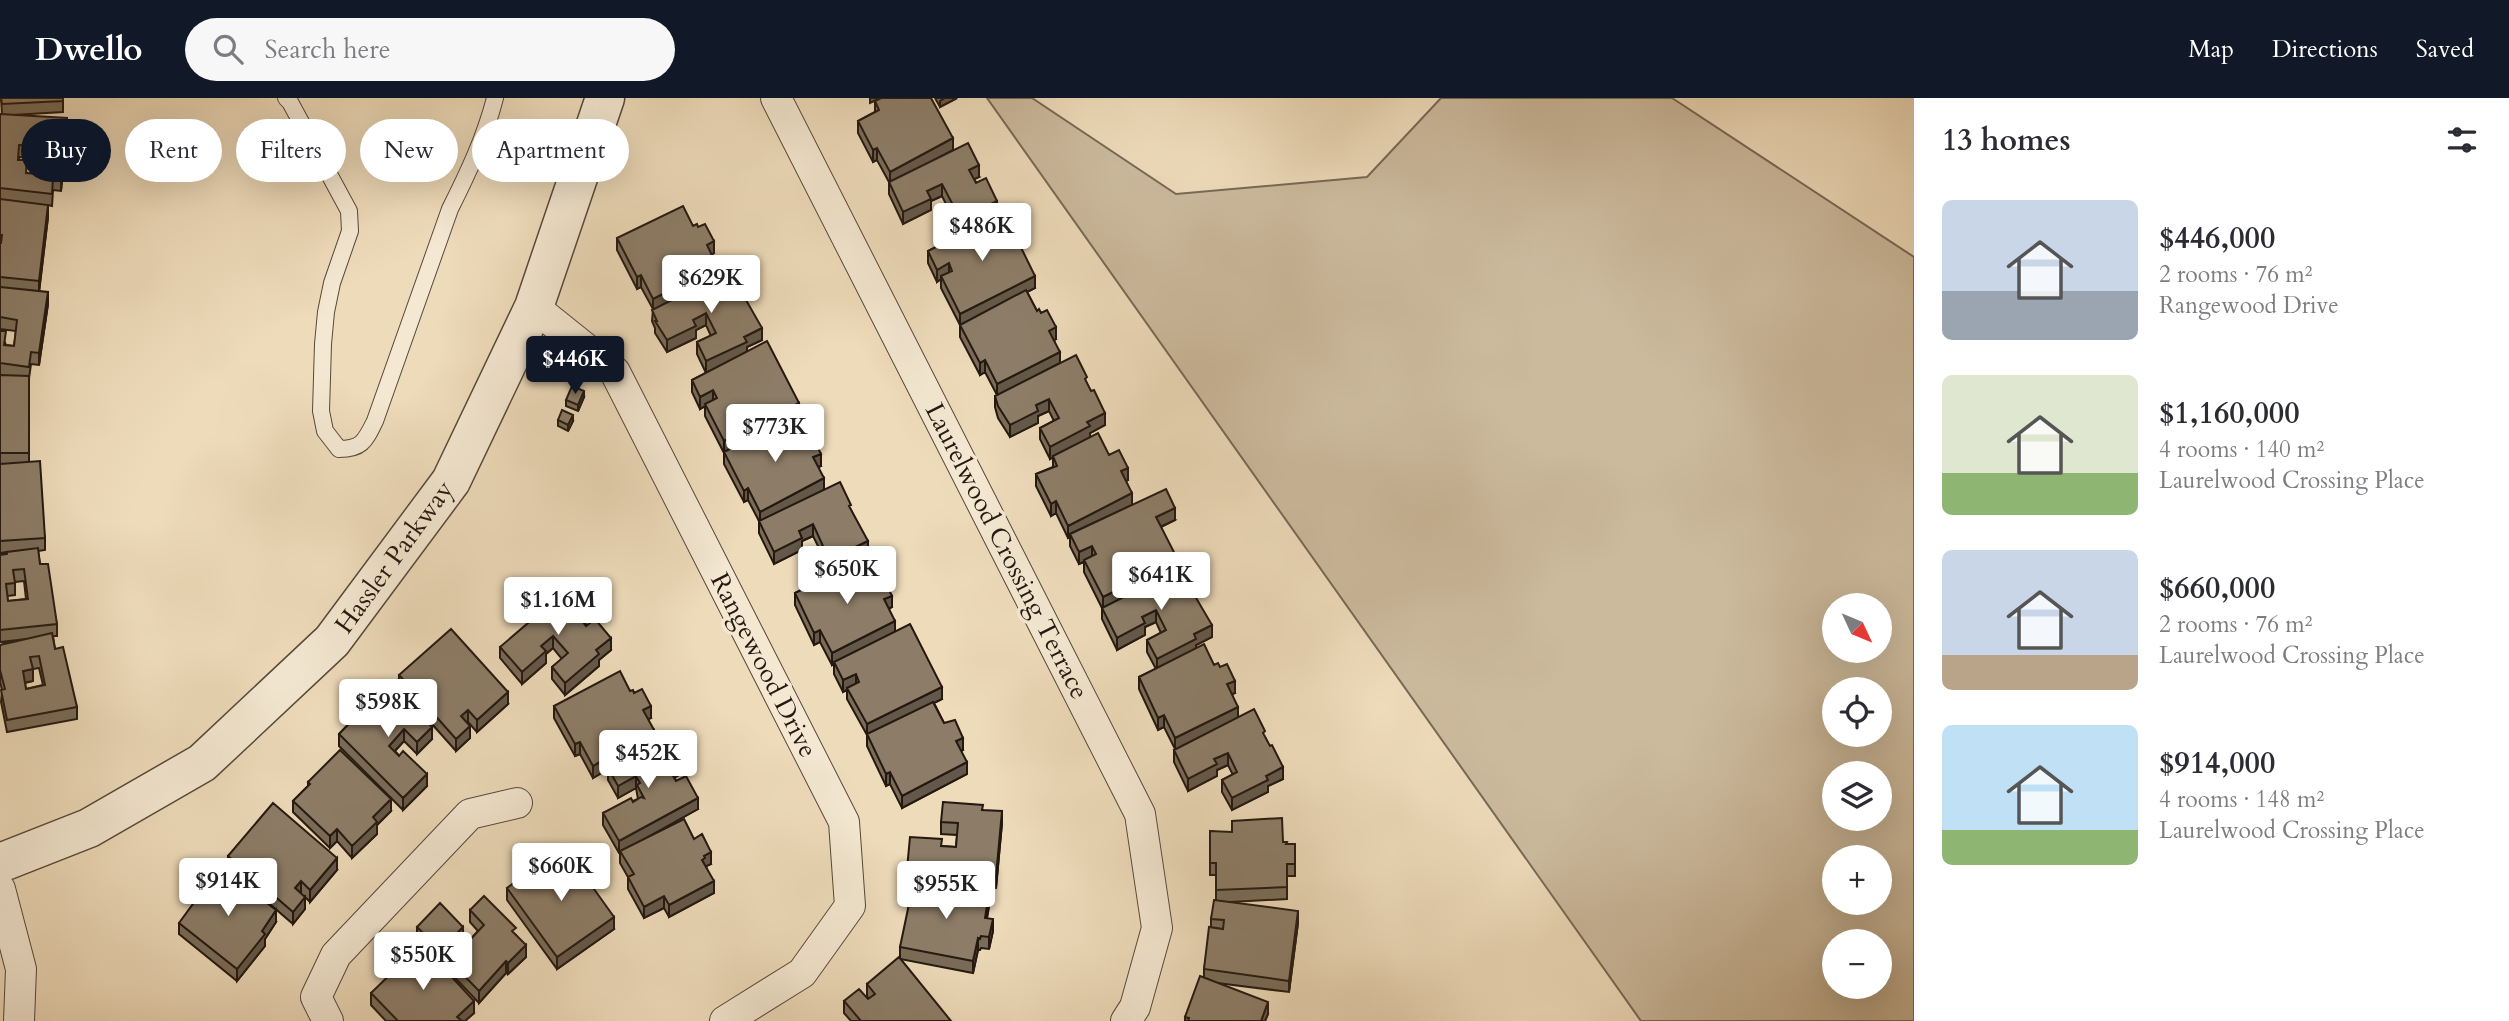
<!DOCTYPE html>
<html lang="en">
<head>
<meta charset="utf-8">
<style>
  body { margin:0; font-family:Cardo,serif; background:#f7f7f7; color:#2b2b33; height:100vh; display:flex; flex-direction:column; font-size:26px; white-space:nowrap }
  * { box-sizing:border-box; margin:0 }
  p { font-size:23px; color:#7c7c81 }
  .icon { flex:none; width:38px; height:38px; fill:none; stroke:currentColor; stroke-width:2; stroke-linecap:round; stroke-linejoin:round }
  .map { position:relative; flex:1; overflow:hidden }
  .drawer { display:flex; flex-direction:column; background:#fff; width:595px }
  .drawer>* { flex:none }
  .top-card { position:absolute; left:21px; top:21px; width:665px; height:63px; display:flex; gap:14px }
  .needle { width:46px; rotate:134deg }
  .controls { position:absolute; left:1822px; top:495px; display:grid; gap:14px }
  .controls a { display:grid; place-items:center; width:70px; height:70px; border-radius:50%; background:#fff; box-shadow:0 7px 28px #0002; font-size:35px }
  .price { position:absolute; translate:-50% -60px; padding:0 16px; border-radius:7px; background:#fff; color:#222; font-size:23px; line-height:46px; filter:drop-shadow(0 2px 4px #0008) }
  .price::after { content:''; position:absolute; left:50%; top:42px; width:21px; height:16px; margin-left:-10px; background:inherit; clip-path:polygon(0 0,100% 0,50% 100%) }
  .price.active { background:#111827; color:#fff }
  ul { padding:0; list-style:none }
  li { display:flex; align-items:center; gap:21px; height:175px; padding:0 28px }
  li span { display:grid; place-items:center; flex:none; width:196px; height:140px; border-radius:10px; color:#555 }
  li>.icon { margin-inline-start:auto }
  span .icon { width:84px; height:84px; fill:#fffc; stroke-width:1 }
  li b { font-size:30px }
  h2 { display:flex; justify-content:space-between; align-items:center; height:84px; padding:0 28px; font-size:30px }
  .pill { padding:0 24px; border-radius:32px; background:#fff; box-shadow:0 7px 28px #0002; font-size:24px; line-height:63px }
  .pill.active { background:#111827; color:#fff }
  header { display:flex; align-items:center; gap:42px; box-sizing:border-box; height:98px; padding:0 35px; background:#111827; color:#fff }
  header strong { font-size:33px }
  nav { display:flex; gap:38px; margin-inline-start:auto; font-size:24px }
  .search { width:490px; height:63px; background:#f7f7f7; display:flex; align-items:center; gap:18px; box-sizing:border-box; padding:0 24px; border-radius:38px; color:#7c7c81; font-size:26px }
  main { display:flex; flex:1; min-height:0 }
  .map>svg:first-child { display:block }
  .green { fill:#ccba9d; stroke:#786956; stroke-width:2; fill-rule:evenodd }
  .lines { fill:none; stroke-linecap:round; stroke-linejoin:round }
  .service-casing { stroke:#56493a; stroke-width:18 }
  .minor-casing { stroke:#56493a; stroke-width:32 }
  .tertiary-casing { stroke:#56493a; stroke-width:41 }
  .service { stroke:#f4e8d2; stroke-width:16 }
  .minor { stroke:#f4e8d2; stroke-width:30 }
  .tertiary { stroke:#f4e8d2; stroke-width:38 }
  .wall { fill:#796c59; stroke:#241810; stroke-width:2; fill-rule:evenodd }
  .shaded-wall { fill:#635849; stroke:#241810; stroke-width:2 }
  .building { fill:#8d7d68; stroke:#241810; stroke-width:2; fill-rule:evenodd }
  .labels { text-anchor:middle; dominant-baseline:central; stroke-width:7; stroke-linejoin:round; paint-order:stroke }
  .street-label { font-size:26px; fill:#241810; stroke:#f4e8d2 }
</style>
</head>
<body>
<header>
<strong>Dwello</strong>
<div class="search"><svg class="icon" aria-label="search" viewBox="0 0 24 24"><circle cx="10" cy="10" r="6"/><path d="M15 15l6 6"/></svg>Search here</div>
<nav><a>Map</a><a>Directions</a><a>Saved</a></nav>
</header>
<main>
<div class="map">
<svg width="1914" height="923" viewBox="0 0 1914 923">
  <rect width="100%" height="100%" fill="#eedbba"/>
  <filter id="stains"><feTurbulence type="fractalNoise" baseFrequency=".00286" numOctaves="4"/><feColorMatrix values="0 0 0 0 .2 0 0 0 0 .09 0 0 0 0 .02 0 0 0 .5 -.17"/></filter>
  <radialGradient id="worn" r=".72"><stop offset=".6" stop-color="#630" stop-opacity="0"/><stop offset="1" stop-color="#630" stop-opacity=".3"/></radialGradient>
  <path class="green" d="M 987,0 L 1032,0 L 1176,96 L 1367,79 L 1441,0 L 1672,0 L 1914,159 L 1914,923 L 1641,923 ZM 1834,508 L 1880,508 L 1880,553 L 1834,553 ZM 1834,592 L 1880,592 L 1880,637 L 1834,637 ZM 1834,676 L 1880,676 L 1880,721 L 1834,721 ZM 1834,760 L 1880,760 L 1880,805 L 1834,805 ZM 1834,844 L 1880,844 L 1880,889 L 1834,889 Z"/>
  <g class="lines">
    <g class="service-casing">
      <path id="service" d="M 286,0 L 290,4 L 349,113 L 350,133 L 332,185 L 326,214 L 323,246 L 321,313 L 325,333 L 339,351 C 362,351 365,343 375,323 L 450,111 C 468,75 485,39 495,0"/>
    </g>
    <g class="minor-casing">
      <path id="minor" d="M 776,0 L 1140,716 L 1157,830 L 1135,909 L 1126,923
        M 534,209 L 615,274 L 844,724 L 850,808 L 802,875 L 725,923
        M 0,791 L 21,871 L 19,923
        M 328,923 L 316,899 L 336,857 L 470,716 L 517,705"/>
    </g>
    <g class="tertiary-casing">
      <path id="tertiary" d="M 0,765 L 89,730 L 202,665 L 332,543 L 451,383 L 534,209 L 605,0"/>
    </g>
    <use href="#service" class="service"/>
    <use href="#minor" class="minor"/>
    <use href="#tertiary" class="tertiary"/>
  </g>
  <path class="wall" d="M 1,0 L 63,0 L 63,14 L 13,17 L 67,32 L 61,93 L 53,92 L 52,108 L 48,107 L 48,119 L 39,193 L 48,206 L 39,267 L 31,266 L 29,280 L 29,364 L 45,440 L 45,452 L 38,453 L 40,466 L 57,526 L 57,538 L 53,538 L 55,551 L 77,609 L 77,621 L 7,634 L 1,604 L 2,592 L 0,584 L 0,547 L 27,541 L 0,544 L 0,457 L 7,456 L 7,454 L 0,455 L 0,233 L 6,247 L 14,248 L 16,233 L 0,231 L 0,16 L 2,16 ZM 19,59 L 37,60 L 36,76 L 27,75 L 19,62 ZM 24,483 L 26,501 L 8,503 L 7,498 L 15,497 L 15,484 ZM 39,570 L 43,587 L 26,591 L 25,585 L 33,583 L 33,571 Z
    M 935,0 L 957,0 L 940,9 Z
    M 875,3 L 953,52 L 937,61 L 979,79 L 974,81 L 997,115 L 983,122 L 983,126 L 1035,190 L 1027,194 L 1037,213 L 1056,241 L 1054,242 L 1060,265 L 1087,286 L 1105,327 L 1090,335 L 1090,339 L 1109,357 L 1128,382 L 1126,383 L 1132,407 L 1175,422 L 1161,429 L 1178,472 L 1194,497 L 1212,539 L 1196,547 L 1196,550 L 1214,567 L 1235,595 L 1232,596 L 1238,619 L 1265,639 L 1283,681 L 1268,688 L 1268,694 L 1232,712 L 1222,694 L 1222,682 L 1233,677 L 1228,667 L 1217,672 L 1217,678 L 1188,693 L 1174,664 L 1174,652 L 1175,651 L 1164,629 L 1158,632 L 1139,591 L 1139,579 L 1156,571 L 1147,554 L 1147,542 L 1161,535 L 1156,524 L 1145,529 L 1145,537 L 1117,552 L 1102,521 L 1102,510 L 1084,474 L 1084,464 L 1079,466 L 1070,448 L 1070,439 L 1068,440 L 1056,415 L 1051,418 L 1036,388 L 1036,376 L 1053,369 L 1053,359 L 1050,361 L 1040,341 L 1040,330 L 1054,323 L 1049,313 L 1038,318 L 1038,325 L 1010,339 L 998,320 L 995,309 L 995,298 L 997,297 L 985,274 L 980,277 L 960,239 L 960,227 L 941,190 L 941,181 L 937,184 L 928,165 L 928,153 L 946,144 L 937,127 L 937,115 L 948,110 L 942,98 L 931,103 L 931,112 L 903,126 L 889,96 L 889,84 L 877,62 L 873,64 L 858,35 L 858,23 L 875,14 Z
    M 693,128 L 698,129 L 714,155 L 711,157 L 717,179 L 744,199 L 762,242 L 747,249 L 747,254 L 799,317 L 791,321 L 801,341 L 821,368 L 818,369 L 824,392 L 851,412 L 868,454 L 854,461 L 854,466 L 872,482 L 892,509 L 889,511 L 895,534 L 942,601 L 934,605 L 944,625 L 963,652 L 961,653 L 967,676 L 902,710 L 890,686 L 886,688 L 867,648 L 867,637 L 847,601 L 847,592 L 843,594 L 834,576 L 834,565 L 832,567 L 820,544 L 814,547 L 795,507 L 795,495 L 813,486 L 804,469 L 804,457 L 819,450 L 813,438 L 802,443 L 802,452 L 774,466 L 759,435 L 759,423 L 748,402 L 744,404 L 724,366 L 724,355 L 705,318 L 705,308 L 700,311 L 692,294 L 692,282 L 706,275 L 697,256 L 697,244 L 711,238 L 706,227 L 696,232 L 696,240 L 667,254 L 655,235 L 655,230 L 652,223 L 653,211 L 641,189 L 637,191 L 617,152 L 617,140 Z
    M 584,299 L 578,313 L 566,308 L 566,302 Z
    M 558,322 L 573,323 L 568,333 L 558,328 Z
    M 585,521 L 583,523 L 611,552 L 599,562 L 599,568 L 565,597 L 552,581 L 552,569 L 562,561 L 553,550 L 546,556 L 546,565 L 522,586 L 500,560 L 500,549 Z
    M 399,577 L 508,606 L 477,634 L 468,624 L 467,625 L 470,640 L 456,653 L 399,589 Z
    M 385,589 L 432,641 L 417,656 L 404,643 L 395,653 L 427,688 L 403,712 L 339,648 L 339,636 Z
    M 630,593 L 651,620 L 648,621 L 654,644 L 647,649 L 649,653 L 679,677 L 674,680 L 698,711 L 662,731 L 694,741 L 711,766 L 706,768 L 714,795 L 669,819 L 664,810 L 644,820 L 628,791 L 628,779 L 620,765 L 620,755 L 619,755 L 603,727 L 603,715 L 638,701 L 636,690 L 618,700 L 608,682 L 608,671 L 593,680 L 580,656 L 575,658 L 554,620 L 554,608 Z
    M 308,684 L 391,713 L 377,727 L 377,736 L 352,760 L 337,743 L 330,750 L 293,714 L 293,703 L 308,688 Z
    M 983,712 L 1002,725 L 996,790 L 944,785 L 944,787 L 989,808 L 987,820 L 993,833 L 989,851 L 981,850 L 980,852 L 978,852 L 973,875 L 900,861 L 900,849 L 915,807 L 920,783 L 907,783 L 907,771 L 942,748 L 956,749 L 957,737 L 941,736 L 941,724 Z
    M 1210,733 L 1283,744 L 1287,746 L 1295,746 L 1295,778 L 1287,778 L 1287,801 L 1230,804 L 1298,825 L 1289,894 L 1217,885 L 1268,916 L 1265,923 L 1185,923 L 1185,919 L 1204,880 L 1204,871 L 1211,830 L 1211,821 L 1216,802 L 1216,777 L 1210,777 Z
    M 228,758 L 337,772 L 310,804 L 305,799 L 305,811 L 293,826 L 228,770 Z
    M 530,773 L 614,831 L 557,871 L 507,802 L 507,790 L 533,788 L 530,785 Z
    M 470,812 L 516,837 L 526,859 L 508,876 L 506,875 L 479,905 L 417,840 L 417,829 L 463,838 L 468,844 L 478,833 L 470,824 Z
    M 276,824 L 265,841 L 265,848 L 237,883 L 179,836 L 179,825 Z
    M 407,869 L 474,915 L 465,923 L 386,923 L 371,907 L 371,895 Z
    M 867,886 L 951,923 L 851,923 L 844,915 L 844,903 L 868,901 L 869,901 L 867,898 Z"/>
  <path class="shaded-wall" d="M 870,0 L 881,0 L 870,5 Z
    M 945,0 L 957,0 L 940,9 L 940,3 Z
    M 67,20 L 67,32 L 61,93 L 61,81 Z
    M 953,40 L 953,52 L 890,86 L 890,74 Z
    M 877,50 L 877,62 L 873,64 L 873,52 Z
    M 979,67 L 979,79 L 969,84 L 969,72 Z
    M 942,86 L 942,98 L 931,103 L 931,112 L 903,126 L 903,114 L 927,93 Z
    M 997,103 L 997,115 L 983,122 L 983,127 L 946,145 L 946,133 L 981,111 Z
    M 48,107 L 48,119 L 39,195 L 39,183 Z
    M 714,143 L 714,155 L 707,159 L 707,147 Z
    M 949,165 L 949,177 L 941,178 L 941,181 L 937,184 L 937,172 Z
    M 717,168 L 717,180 L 653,213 L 653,201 Z
    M 641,177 L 641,189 L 637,191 L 637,179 Z
    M 1035,178 L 1035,190 L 960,228 L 960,216 Z
    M 48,194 L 48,206 L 39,267 L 39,255 Z
    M 706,215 L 706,227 L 696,232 L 696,240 L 667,254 L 667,242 L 693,222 Z
    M 1056,229 L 1056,241 L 1049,245 L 1049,233 Z
    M 762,230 L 762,242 L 747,249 L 747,256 L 706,275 L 706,263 L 744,239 Z
    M 1060,254 L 1060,265 L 997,298 L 997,286 Z
    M 985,262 L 985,274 L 980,277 L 980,265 Z
    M 713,292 L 713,304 L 700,311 L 700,299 Z
    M 584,293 L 584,299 L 578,313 L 578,307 Z
    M 1049,301 L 1049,313 L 1038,318 L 1038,325 L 1010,339 L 1010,327 L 1036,307 Z
    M 799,305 L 799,317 L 724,355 L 724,343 Z
    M 1105,315 L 1105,327 L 1090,335 L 1090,340 L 1050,361 L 1050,349 L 1087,324 Z
    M 573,317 L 573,323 L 568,333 L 568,327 Z
    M 821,356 L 821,368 L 813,371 L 813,359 Z
    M 1128,370 L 1128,382 L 1121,385 L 1121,373 Z
    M 824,380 L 824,392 L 760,426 L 760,414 Z
    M 748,390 L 748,402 L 744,404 L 744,393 Z
    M 1132,395 L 1132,407 L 1070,436 L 1070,439 L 1068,440 L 1068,428 Z
    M 1056,403 L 1056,415 L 1051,418 L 1051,406 Z
    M 1175,410 L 1175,422 L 1156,431 L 1156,419 Z
    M 813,426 L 813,438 L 802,443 L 802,452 L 774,466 L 774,454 L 799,433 Z
    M 868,443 L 868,454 L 854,461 L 854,468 L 813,488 L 813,476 L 851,451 Z
    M 1092,448 L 1092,460 L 1079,466 L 1079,454 Z
    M 1178,462 L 1178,474 L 1103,511 L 1103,499 Z
    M 892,498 L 892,509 L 884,513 L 884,501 Z
    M 585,509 L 585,521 L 577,528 L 577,516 Z
    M 1156,512 L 1156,524 L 1145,529 L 1145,537 L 1117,552 L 1117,540 L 1142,519 Z
    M 895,523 L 895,535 L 832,567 L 832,555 Z
    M 1212,527 L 1212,539 L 1196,547 L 1196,553 L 1157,573 L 1157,561 L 1194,536 Z
    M 820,532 L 820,544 L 814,547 L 814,535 Z
    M 553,538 L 553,550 L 546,556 L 546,565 L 522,586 L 522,574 L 541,548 Z
    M 611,540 L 611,552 L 599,562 L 599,568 L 565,597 L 565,585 L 596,552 Z
    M 33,571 L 33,583 L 23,585 L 23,573 Z
    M 856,576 L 856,588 L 847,590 L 847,592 L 843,594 L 843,582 Z
    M 1235,583 L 1235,595 L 1227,598 L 1227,586 Z
    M 942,589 L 942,601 L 867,638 L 867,626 Z
    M 508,594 L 508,606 L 477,634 L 477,622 Z
    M 651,608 L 651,620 L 643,624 L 643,612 Z
    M 1238,609 L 1238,621 L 1175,652 L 1175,640 Z
    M 468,612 L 468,624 L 461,630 L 461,618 Z
    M 1164,617 L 1164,629 L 1158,632 L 1158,620 Z
    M 470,628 L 470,640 L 456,653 L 456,641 Z
    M 432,629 L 432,641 L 417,656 L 417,644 Z
    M 404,631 L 404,643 L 389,659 L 389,648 Z
    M 654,632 L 654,644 L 593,680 L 593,668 Z
    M 963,640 L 963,652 L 956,655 L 956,643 Z
    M 580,644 L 580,656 L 575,658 L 575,646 Z
    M 1228,655 L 1228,667 L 1217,672 L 1217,678 L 1188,693 L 1188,681 L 1214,661 Z
    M 967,664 L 967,676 L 902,710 L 902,698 Z
    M 679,665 L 679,677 L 669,683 L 669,671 Z
    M 1283,669 L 1283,681 L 1268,688 L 1268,694 L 1232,712 L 1232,700 L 1266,678 Z
    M 890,674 L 890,686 L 886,688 L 886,676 Z
    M 427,676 L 427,688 L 403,712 L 403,700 Z
    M 636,678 L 636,690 L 618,700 L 618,688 Z
    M 698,700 L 698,711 L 621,754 L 620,753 L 619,755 L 619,743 Z
    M 391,701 L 391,713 L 377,727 L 377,736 L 352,760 L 352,748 L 373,719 Z
    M 1002,713 L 1002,725 L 996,790 L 996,778 Z
    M 337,731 L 337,743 L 330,750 L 330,738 Z
    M 711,754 L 711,766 L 705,769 L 702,762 L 704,758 Z
    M 337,760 L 337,772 L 310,804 L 310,792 Z
    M 301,783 L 301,795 L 295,790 Z
    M 714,783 L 714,795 L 669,819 L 669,807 Z
    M 989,796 L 989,808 L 985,831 L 985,820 Z
    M 664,798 L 664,810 L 644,820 L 644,809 Z
    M 305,799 L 305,811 L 293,826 L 293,814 Z
    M 276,812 L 276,824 L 265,841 L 265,848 L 237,883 L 237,871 Z
    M 1298,813 L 1298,825 L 1289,894 L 1289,883 Z
    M 614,819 L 614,831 L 557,871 L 557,859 Z
    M 993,821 L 993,833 L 989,851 L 989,839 Z
    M 463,829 L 463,841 L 458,834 Z
    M 978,840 L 978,852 L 973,875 L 973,863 Z
    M 526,847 L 526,859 L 508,876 L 508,865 Z
    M 506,863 L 506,875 L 479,905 L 479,893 Z
    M 474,903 L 474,915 L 465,923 L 457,923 L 457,919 Z
    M 1268,904 L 1268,916 L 1265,923 L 1261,923 Z"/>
  <path class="building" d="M 1,0 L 63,0 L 63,3 L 2,6 Z
    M 881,0 L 931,0 L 953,40 L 890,74 L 877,50 L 873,52 L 858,23 L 879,12 L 875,3 Z
    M 0,16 L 67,20 L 61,81 L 53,80 L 52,96 L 0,90 ZM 19,47 L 38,48 L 36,76 L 26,75 L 27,62 L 18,62 Z
    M 968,45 L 979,67 L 969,72 L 976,85 L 986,80 L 997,103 L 981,111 L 983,115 L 946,133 L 937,115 L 953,107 L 942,86 L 927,93 L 931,101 L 903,114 L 889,84 Z
    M 0,101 L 48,107 L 39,183 L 0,179 L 0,145 L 1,145 L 2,137 L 0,137 Z
    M 683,108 L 693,128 L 697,126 L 698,129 L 705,126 L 714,143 L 707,147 L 717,168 L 653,201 L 641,177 L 637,179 L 617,140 Z
    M 1004,115 L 1035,178 L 960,216 L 941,178 L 952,173 L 949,165 L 937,172 L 928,153 Z
    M 733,171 L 744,194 L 742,195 L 762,230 L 744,239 L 747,244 L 706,263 L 697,244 L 716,235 L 706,215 L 693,222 L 696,228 L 667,242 L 655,223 L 657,223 L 652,212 Z
    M 0,189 L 48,194 L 39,255 L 31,254 L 29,269 L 0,265 L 0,233 L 6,233 L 4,247 L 14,248 L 17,222 L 0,219 Z
    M 1026,192 L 1037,213 L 1039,211 L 1041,215 L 1047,212 L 1056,229 L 1049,233 L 1060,254 L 997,286 L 985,262 L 980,265 L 960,227 Z
    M 767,243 L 799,305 L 724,343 L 705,306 L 717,300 L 713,292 L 700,299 L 692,282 Z
    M 1076,257 L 1087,279 L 1085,281 L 1091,293 L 1094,292 L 1105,315 L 1087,324 L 1090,328 L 1050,349 L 1040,330 L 1059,320 L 1049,301 L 1036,307 L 1038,313 L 1010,327 L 998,308 L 995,298 Z
    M 0,277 L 29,278 L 29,355 L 0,355 Z
    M 572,288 L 584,293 L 578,307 L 566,302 Z
    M 562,312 L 573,317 L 568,327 L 558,322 Z
    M 790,320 L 801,341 L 803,340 L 804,342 L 812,339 L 821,356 L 813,359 L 824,380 L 760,414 L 748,390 L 744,393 L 724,354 Z
    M 1098,335 L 1109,357 L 1119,352 L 1128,370 L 1121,373 L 1132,395 L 1068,428 L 1056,403 L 1051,406 L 1036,376 L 1057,368 L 1053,358 Z
    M 40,363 L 45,440 L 0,443 L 0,366 Z
    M 840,384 L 851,407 L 849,408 L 868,443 L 851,451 L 854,456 L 813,476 L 804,457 L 823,448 L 813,426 L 799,433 L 802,440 L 774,454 L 759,423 Z
    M 1166,391 L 1175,410 L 1156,419 L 1178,462 L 1103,499 L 1084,462 L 1096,456 L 1092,448 L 1079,454 L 1070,436 Z
    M 38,450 L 40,466 L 48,466 L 57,526 L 0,532 L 0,457 L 7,456 L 7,454 ZM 24,471 L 28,501 L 8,503 L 6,486 L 15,485 L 13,472 Z
    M 862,462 L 872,482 L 875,481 L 876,483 L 883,480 L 892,498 L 884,501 L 895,523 L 832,555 L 820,532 L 814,535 L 795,495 Z
    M 1183,469 L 1194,492 L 1192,493 L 1212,527 L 1194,536 L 1196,541 L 1157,561 L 1147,542 L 1166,532 L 1156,512 L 1142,519 L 1145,525 L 1117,540 L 1102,510 Z
    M 569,490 L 585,509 L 577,516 L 586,528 L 595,521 L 611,540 L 596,552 L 599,556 L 565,585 L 552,569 L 568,555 L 553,538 L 541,548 L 546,553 L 522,574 L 500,549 Z
    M 910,526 L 942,589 L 867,626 L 847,590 L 859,584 L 856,576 L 843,582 L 834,564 Z
    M 451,531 L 508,594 L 477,622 L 468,612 L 461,618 L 470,628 L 456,641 L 399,577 Z
    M 52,535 L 55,551 L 63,549 L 77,609 L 7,622 L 1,592 L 5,591 L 0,572 L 0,547 ZM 39,558 L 45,587 L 26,591 L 23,573 L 33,571 L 30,559 Z
    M 1204,546 L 1214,567 L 1218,565 L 1220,569 L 1227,566 L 1235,583 L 1227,586 L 1238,609 L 1175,640 L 1164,617 L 1158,620 L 1139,579 Z
    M 620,573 L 630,593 L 633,592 L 634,595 L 642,591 L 651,608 L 643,612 L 654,632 L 593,668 L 580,644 L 575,646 L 554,608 Z
    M 385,589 L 399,603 L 403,600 L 432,629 L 417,644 L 404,631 L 389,648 L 399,658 L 403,653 L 427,676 L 403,700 L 339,636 Z
    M 933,604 L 944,625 L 955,622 L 963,640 L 956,643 L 967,664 L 902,698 L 890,674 L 886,676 L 867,636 Z
    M 1254,611 L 1265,633 L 1263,635 L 1270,648 L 1272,647 L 1283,669 L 1266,678 L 1268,682 L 1232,700 L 1222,682 L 1237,674 L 1228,655 L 1214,661 L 1217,666 L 1188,681 L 1174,652 Z
    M 667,644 L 679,665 L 669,671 L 676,683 L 686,678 L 698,700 L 619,743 L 603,715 L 631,700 L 633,704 L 641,699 L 644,700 L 637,687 L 640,685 L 636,678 L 618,688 L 608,670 L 647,649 L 649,653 Z
    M 340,652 L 391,701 L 373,719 L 377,724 L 352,748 L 337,731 L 330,738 L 293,703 L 310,686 L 308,684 Z
    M 943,704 L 983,707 L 982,712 L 1002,713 L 996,778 L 907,771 L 910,739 L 942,741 L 941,748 L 956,749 L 958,725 L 941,724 Z
    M 273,705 L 337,760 L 310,792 L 301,783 L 295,790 L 305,799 L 293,814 L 228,758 Z
    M 1282,720 L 1283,744 L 1287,744 L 1286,746 L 1295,746 L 1295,766 L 1287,766 L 1287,789 L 1216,792 L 1216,765 L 1210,765 L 1210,733 L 1232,734 L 1232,723 Z
    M 684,721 L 694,741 L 702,736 L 711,754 L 704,758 L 705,760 L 702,762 L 714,783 L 669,807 L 664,798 L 644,809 L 628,779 L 634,776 L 620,753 Z
    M 564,749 L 614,819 L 557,859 L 507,790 L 523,778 L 532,789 L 538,784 L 530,773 Z
    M 220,769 L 276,812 L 262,833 L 265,836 L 237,871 L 179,825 Z
    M 920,780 L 944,785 L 944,787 L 989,796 L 985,820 L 993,821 L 989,839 L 981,838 L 980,841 L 978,840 L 973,863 L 900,849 L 909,806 L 915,807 Z
    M 484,798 L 516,830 L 512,833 L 526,847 L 508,865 L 506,863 L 479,893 L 417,829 L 440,805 L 463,829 L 458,834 L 468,844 L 484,827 L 470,812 Z
    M 1214,802 L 1298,813 L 1289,883 L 1204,871 L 1209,829 L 1223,831 L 1224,822 L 1211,821 Z
    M 426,851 L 474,903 L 457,919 L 462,923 L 398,923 L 371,895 L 403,864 L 407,869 Z
    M 899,859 L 951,923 L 861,923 L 844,903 L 859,891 L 868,901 L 875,896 L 867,886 Z
    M 1200,878 L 1268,904 L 1261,923 L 1188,923 L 1189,920 L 1185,919 Z"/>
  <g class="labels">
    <g class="street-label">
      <text transform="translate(1007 453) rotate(63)">Laurelwood Crossing Terrace</text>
      <text transform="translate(394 459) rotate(-54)">Hassler Parkway</text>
      <text transform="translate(764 567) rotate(63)">Rangewood Drive</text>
    </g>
  </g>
  <rect width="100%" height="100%" filter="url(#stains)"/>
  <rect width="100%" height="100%" fill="url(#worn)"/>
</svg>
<div class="controls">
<a><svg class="needle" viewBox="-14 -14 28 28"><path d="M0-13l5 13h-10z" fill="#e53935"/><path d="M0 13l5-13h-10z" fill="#7c7c81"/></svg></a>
<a><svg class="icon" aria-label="locate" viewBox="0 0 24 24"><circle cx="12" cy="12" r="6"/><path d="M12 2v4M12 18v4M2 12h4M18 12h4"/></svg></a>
<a><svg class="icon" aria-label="layers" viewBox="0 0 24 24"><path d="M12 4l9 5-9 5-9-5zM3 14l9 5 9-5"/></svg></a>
<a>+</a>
<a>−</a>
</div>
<b class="price" style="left:982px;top:165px">$486K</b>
<b class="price" style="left:711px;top:217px">$629K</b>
<b class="price active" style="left:575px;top:298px">$446K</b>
<b class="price" style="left:775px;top:366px">$773K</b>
<b class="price" style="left:847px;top:508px">$650K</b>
<b class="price" style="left:1161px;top:514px">$641K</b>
<b class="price" style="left:558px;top:539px">$1.16M</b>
<b class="price" style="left:388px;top:641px">$598K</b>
<b class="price" style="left:648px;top:692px">$452K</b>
<b class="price" style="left:561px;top:805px">$660K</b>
<b class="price" style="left:228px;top:820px">$914K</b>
<b class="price" style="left:946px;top:823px">$955K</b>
<b class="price" style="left:423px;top:894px">$550K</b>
<div class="top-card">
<a class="pill active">Buy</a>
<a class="pill">Rent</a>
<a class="pill">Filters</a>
<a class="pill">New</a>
<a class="pill">Apartment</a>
</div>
</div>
<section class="drawer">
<h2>13 homes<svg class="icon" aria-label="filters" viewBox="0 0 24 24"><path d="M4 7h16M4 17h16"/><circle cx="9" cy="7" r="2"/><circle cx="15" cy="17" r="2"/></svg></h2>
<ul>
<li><span style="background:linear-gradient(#c9d6e8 65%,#9aa5b1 0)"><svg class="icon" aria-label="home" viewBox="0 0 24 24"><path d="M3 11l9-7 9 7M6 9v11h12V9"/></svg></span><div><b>$446,000</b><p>2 rooms · 76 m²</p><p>Rangewood Drive</p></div></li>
<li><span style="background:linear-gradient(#dfe7d0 70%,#8fb573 0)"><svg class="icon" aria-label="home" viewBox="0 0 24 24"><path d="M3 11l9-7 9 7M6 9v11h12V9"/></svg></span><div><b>$1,160,000</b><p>4 rooms · 140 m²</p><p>Laurelwood Crossing Place</p></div></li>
<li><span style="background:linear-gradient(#c9d6e8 75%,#b9a48a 0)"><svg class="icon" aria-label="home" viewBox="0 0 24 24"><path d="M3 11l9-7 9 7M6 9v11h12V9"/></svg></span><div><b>$660,000</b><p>2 rooms · 76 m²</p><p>Laurelwood Crossing Place</p></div></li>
<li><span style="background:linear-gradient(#bfe0f5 75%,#8fb573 0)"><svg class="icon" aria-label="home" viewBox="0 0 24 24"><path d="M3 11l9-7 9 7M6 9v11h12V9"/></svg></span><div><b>$914,000</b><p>4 rooms · 148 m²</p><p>Laurelwood Crossing Place</p></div></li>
</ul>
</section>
</main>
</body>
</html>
